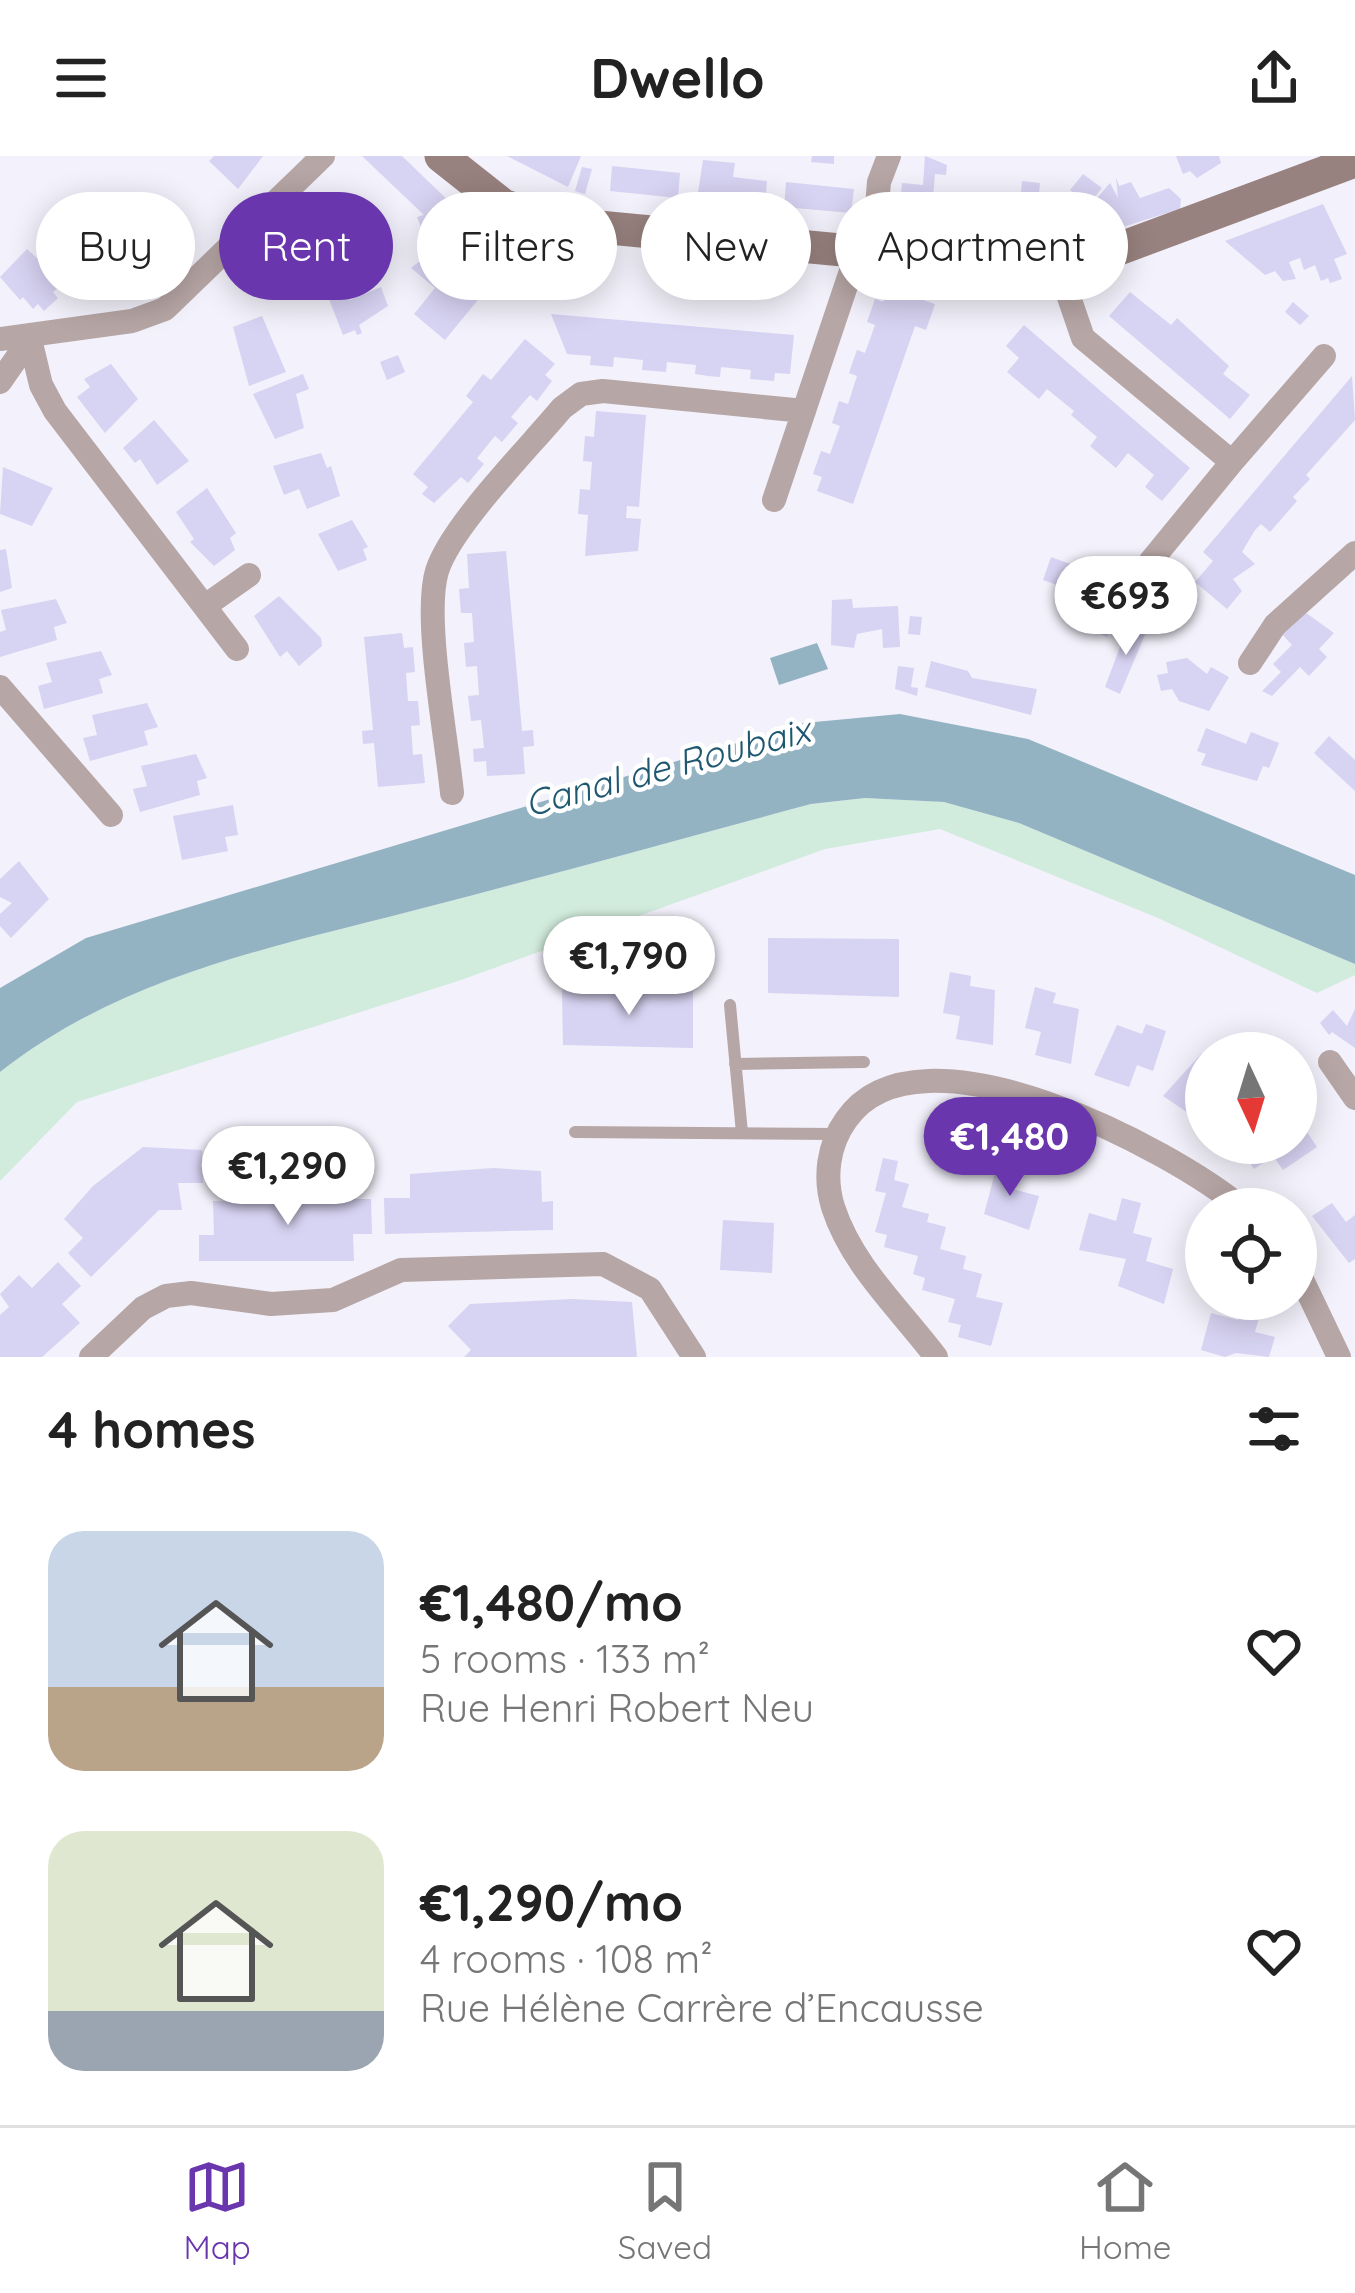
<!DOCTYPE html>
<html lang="en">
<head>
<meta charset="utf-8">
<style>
  body { margin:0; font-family:Quicksand,sans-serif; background:#f6f6f6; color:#222; height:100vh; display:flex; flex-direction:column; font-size:45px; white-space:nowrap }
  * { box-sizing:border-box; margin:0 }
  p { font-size:39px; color:#767676 }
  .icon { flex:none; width:66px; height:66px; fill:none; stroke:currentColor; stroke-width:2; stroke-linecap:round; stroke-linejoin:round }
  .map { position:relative; height:1201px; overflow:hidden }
  .panel { display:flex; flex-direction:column; background:#fff; flex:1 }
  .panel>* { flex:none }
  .banner { position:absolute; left:36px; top:36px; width:1284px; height:108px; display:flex; gap:24px }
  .needle { width:78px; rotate:176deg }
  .tools { position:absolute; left:1185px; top:876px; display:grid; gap:24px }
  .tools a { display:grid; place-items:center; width:132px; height:132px; border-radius:50%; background:#fff; box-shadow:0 6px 30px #0003; font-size:60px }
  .price { position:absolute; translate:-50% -102px; padding:0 27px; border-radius:42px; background:#fff; color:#222; font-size:39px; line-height:78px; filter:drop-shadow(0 3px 6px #0008) }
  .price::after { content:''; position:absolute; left:50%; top:72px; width:36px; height:27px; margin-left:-18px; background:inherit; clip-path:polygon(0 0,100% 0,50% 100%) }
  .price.current { background:#6936ad; color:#fff }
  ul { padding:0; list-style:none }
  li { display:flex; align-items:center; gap:36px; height:300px; padding:0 48px }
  li span { display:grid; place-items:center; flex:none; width:336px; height:240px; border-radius:36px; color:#555 }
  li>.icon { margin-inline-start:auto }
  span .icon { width:144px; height:144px; fill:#fffc; stroke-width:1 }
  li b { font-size:51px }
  h2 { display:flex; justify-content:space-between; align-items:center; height:144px; padding:0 48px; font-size:51px }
  .pill { padding:0 42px; border-radius:54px; background:#fff; box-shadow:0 6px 30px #0003; font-size:42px; line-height:108px }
  .pill.current { background:#6936ad; color:#fff }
  header { display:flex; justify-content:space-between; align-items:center; height:156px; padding:0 48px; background:#fff; font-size:54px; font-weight:700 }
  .menu { display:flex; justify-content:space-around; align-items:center; height:168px; border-top:3px solid #e0e0e0; background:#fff; font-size:33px; color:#767676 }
  .menu a { display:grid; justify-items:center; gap:6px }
  .menu .current { color:#6936ad }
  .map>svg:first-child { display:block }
  .green { fill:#d1ebdc }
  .water { fill:#93b3c3 }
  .building { fill:#d7d3f2 }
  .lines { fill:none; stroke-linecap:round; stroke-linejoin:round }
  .lane { stroke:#b6a6a5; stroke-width:12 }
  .street { stroke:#b6a6a5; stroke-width:24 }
  .secondary { stroke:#98827f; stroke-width:33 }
  .labels { text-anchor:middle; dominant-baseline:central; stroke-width:9; stroke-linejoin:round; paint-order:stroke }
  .water-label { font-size:36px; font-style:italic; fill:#1e5770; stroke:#fff }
</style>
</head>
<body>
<header><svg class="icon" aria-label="menu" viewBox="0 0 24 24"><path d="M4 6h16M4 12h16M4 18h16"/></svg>Dwello<svg class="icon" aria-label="share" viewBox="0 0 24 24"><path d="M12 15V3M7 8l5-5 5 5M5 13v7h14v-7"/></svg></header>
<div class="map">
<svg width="1355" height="1201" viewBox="0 0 1355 1201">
  <rect width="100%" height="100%" fill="#f3f1fb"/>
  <path class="green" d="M 865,642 L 944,646 L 1019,667 L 1355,808 L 1355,819 L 1317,837 L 1158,762 L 940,673 L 825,693 L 458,825 L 77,946 L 0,1025 L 0,916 C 126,817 280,790 431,750 C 558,717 685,682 811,648 Z"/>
  <path class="water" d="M 817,487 L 828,513 L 779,529 L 770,502 Z
    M 900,558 L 1028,583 L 1355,719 L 1355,808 L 1019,667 L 944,646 L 865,642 L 811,648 C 685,682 558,717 431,750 C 280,790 126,817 0,916 L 0,832 L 86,782 L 804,567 Z"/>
  <path class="building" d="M 214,0 L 263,0 L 238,33 L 209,5 Z
    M 362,0 L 402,0 L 458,54 L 443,69 L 423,77 L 417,61 L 424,59 Z
    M 507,0 L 581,0 L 568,31 Z
    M 812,0 L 834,0 L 834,8 L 811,6 Z
    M 925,0 L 947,9 L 946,19 L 935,18 L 933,41 L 967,44 L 965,68 L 899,62 L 902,27 L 923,29 Z
    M 1176,0 L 1219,0 L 1221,7 L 1197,22 L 1190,15 L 1183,18 Z
    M 703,4 L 735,7 L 733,21 L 767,25 L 765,50 L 697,43 Z
    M 612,10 L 680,17 L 678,42 L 610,35 Z
    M 582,11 L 592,13 L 585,38 L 575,35 Z
    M 1083,18 L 1102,32 L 1088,49 L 1070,34 Z
    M 1116,21 L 1119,30 L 1131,26 L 1140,42 L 1169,32 L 1181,43 L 1180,53 L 1065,89 L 1061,84 L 1110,27 L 1118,42 Z
    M 1022,25 L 1040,27 L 1038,50 L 1054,52 L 1052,76 L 983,70 L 986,45 L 1020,49 Z
    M 786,26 L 854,33 L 851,57 L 784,51 Z
    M 148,44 L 160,58 L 166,53 L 182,71 L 167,83 L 157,72 L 149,79 L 153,83 L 141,94 L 152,106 L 134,121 L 99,77 L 112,66 L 116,71 Z
    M 1323,48 L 1347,98 L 1334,103 L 1342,123 L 1330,127 L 1328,122 L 1321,125 L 1315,109 L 1304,114 L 1300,102 L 1289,106 L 1296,123 L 1283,125 L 1275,115 L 1265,119 L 1225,85 Z
    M 481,78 L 522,90 L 445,184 L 414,158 L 435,132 L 411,112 L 443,87 L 457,82 L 469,92 Z
    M 27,93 L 51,115 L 47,119 L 58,132 L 53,136 L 58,142 L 44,155 L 38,148 L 33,153 L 23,141 L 20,144 L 0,121 Z
    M 514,108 L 526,116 L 512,132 L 501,124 Z
    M 343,126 L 350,144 L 381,131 L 388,150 L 359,169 L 362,177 L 357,179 L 355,174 L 343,179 L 325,133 Z
    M 888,132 L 935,148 L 926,174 L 915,170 L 853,348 L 817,335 L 822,321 L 813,318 L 821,295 L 830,298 L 840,270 L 832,267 L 839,245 L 848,248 L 857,220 L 849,217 L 853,205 L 857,194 L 865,197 L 875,169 L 867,166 L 875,143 L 883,146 Z
    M 1130,136 L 1171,169 L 1177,162 L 1229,210 L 1223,218 L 1250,239 L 1230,263 L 1109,160 Z
    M 1293,146 L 1309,160 L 1300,169 L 1285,156 Z
    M 551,158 L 794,179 L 790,218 L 775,217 L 774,225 L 750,223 L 751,214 L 721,211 L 720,221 L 708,220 L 695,218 L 696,209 L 667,206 L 666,216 L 642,214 L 643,204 L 614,201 L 613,211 L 590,209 L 591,200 L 567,198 Z
    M 262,160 L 286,216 L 249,230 L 233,171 Z
    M 1024,169 L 1190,312 L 1162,345 L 1145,331 L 1154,319 L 1128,297 L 1116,312 L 1090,290 L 1097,281 L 1071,259 L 1074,255 L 1047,233 L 1039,243 L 1007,216 L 1019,202 L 1006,190 Z
    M 525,183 L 555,208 L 545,219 L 552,225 L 537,245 L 530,239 L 511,261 L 518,267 L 502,286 L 495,280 L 477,302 L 484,308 L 468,327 L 461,321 L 434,347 L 422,338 L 428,331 L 413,318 L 473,246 L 466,240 L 483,218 L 491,224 Z
    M 398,199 L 405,216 L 387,224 L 380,206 Z
    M 111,208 L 138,243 L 105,277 L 77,241 L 90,231 L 84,223 Z
    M 303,218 L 309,233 L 296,238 L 304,272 L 275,283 L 253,238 Z
    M 1352,220 L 1355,264 L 1306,319 L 1310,323 L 1293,341 L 1297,345 L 1270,376 L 1261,368 L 1255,374 L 1242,396 L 1255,408 L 1233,423 L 1242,435 L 1227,453 L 1195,426 L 1213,405 L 1203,396 Z
    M 596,255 L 646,259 L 639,351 L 627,350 L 626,362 L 641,363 L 638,395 L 585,400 L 588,359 L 578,358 L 580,333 L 590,334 L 592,306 L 583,305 L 584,292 L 585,280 L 594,281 Z
    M 154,264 L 189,305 L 157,329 L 140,303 L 135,307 L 123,292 Z
    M 321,297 L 327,312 L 331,310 L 340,340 L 307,353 L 299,333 L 284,339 L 273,310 Z
    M 3,311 L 53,332 L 32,370 L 0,358 Z
    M 207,332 L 236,377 L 230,382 L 235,394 L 214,410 L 190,386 L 194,383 L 176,356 Z
    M 352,364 L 368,391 L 363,393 L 367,404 L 338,415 L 318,378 Z
    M 6,393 L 12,432 L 0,436 L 0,394 Z
    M 506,395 L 522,575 L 533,574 L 534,590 L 523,591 L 525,618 L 487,620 L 486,605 L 474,606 L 473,593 L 484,592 L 481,564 L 471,565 L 468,540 L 479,539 L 477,510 L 466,511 L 464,487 L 474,486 L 472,457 L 461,457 L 459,433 L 469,432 L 467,398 Z
    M 1051,401 L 1079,411 L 1071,434 L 1043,424 Z
    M 1092,437 L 1120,449 L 1107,481 L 1079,469 Z
    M 279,440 L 321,482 L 322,490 L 299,510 L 287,495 L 280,501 L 254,460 Z
    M 56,443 L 67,467 L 54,471 L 57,484 L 0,501 L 0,476 L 6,474 L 1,454 Z
    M 852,443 L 853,452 L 898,450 L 900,491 L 883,492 L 882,473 L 857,478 L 854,492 L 831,489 L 832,444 Z
    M 1302,454 L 1334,477 L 1319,493 L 1327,501 L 1309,520 L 1300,511 L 1272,540 L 1262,535 L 1281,516 L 1273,508 L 1292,489 L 1280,476 Z
    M 910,460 L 922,461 L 920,479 L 908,478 Z
    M 1129,467 L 1147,474 L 1120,538 L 1105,531 Z
    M 402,477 L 404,492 L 413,491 L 415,516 L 406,517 L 408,545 L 418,545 L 420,569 L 411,570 L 413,599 L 422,598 L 425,627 L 378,631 L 374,587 L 363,588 L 362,575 L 373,574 L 364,481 Z
    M 101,495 L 112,519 L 99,523 L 103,537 L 44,553 L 38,530 L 52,526 L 46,507 Z
    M 1187,502 L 1207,518 L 1211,511 L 1229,521 L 1209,555 L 1179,545 L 1172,533 L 1161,535 L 1157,519 L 1168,517 L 1166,506 Z
    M 931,505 L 968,515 L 972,522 L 1037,533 L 1031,559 L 925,531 Z
    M 898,510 L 914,512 L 911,531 L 918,532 L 917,540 L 895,533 Z
    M 147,547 L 158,571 L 144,575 L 148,589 L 90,605 L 83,582 L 97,579 L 92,559 Z
    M 1206,572 L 1246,588 L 1251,576 L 1279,587 L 1269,612 L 1263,610 L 1257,625 L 1201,609 L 1206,598 L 1197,595 Z
    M 1329,580 L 1355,604 L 1355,635 L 1314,597 Z
    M 196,598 L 207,622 L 197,625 L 200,639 L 140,656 L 133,633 L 147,630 L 141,610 Z
    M 233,649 L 238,679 L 225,681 L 228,695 L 182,704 L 173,660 Z
    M 19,705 L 49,743 L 11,782 L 0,770 L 0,758 L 12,747 L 0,741 L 0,723 Z
    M 768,782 L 899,783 L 899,841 L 768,837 Z
    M 950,816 L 971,820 L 970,830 L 995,834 L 993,889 L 956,883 L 960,860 L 943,857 Z
    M 1035,831 L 1056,837 L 1053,847 L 1079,853 L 1071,908 L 1035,899 L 1041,876 L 1025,872 Z
    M 693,833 L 693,892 L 563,889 L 562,834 Z
    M 1355,853 L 1355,892 L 1332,876 L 1329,879 L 1320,867 L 1333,854 L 1347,870 Z
    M 1146,868 L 1166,875 L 1153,915 L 1137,909 L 1129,931 L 1094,919 L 1117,869 L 1142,878 Z
    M 1201,898 L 1206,902 L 1206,944 L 1194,961 L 1163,940 Z
    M 1305,973 L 1317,991 L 1283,1014 L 1273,1000 L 1254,1013 L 1236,987 L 1296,987 L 1296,979 Z
    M 143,991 L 202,994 L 203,1027 L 178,1027 L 182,1054 L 159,1054 L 91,1121 L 68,1097 L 83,1082 L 64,1063 L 93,1030 Z
    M 883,1002 L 898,1005 L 894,1024 L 909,1028 L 902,1051 L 929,1058 L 927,1066 L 946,1071 L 940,1093 L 966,1100 L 963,1113 L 982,1118 L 976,1141 L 1003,1147 L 991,1190 L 958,1181 L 961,1169 L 948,1166 L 955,1143 L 922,1134 L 925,1122 L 913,1118 L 918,1100 L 884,1091 L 887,1079 L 875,1076 L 886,1037 L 875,1035 Z
    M 998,1006 L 1018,1011 L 1012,1033 L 1039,1040 L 1029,1074 L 984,1058 Z
    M 493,1012 L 541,1015 L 542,1046 L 553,1045 L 553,1074 L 385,1078 L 384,1042 L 410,1042 L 410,1018 Z
    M 302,1028 L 336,1028 L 336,1043 L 371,1043 L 372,1078 L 353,1078 L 354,1105 L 199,1105 L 199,1079 L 214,1079 L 213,1045 L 302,1044 Z
    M 1122,1042 L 1141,1047 L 1133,1077 L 1152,1082 L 1146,1105 L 1173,1113 L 1164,1148 L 1118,1130 L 1126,1103 L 1079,1094 L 1089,1057 L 1116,1065 Z
    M 1332,1047 L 1346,1066 L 1355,1059 L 1355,1103 L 1349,1107 L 1312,1060 Z
    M 723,1064 L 774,1067 L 772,1117 L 720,1114 Z
    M 58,1106 L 81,1130 L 62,1148 L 80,1167 L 42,1201 L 0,1201 L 0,1159 L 9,1151 L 0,1138 L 19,1119 L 32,1132 Z
    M 572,1143 L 632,1146 L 637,1201 L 464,1201 L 471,1194 L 448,1170 L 470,1148 Z
    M 1244,1143 L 1263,1147 L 1255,1176 L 1275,1181 L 1269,1201 L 1236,1197 L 1225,1201 L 1201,1194 L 1211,1157 L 1238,1164 Z"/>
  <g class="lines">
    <path class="lane" d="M 730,849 L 742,977
      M 735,908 L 864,906
      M 575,976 L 836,978"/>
    <path class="street" d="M 873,98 L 879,26 L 889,0
      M 1059,112 L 1083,182 L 1232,306 L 1150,406
      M 0,183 L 132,165 L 165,153 L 323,0
      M 30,183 L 41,229 L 55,255 L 237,493
      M 0,226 L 30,183
      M 1232,306 L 1324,200
      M 774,344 L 857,97
      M 205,450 L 249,419
      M 1250,507 L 1275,469 L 1355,397
      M 0,531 L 111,659
      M 452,637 C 447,584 423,461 437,415 C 451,370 529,292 562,252 L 581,238 L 603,235 L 804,255
      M 1330,906 L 1355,942
      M 1296,1111 L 1339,1201
      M 91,1201 L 143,1152 L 166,1140 L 191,1137 L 271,1148 L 333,1144 L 401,1114 L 603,1108 L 650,1133 L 694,1201
      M 936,1201 C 900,1153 852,1110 833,1051 C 824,1022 828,989 846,964 C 918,858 1173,994 1243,1053"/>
    <path class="secondary" d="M 441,0 L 503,49 L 556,67 L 1043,113 L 1073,110 L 1355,5"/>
  </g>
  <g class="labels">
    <g class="water-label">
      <text transform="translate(667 610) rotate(-15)">Canal de Roubaix</text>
    </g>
  </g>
</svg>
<div class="tools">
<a><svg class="needle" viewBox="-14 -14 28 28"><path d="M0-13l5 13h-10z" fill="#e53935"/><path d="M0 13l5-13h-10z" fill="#767676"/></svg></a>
<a><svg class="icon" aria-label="locate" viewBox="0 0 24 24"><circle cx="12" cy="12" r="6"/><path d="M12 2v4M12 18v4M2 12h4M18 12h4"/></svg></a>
</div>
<b class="price" style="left:1126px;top:502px">€693</b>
<b class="price" style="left:629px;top:862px">€1,790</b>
<b class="price current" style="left:1010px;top:1043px">€1,480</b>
<b class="price" style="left:288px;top:1072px">€1,290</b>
<div class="banner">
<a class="pill">Buy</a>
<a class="pill current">Rent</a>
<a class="pill">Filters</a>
<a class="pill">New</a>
<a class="pill">Apartment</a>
</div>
</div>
<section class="panel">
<h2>4 homes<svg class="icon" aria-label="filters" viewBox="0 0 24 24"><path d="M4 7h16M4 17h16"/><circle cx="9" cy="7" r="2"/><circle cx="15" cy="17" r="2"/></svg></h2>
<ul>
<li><span style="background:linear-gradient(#c9d6e8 65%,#b9a48a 0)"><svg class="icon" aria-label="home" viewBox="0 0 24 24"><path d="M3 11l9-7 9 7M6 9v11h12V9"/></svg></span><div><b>€1,480/mo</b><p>5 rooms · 133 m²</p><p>Rue Henri Robert Neu</p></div><svg class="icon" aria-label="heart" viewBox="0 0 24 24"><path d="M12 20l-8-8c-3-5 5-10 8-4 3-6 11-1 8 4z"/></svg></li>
<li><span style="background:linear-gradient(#dfe7d0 75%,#9aa5b1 0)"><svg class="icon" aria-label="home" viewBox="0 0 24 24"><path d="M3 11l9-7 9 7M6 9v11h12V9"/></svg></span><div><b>€1,290/mo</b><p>4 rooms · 108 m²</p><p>Rue Hélène Carrère d’Encausse</p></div><svg class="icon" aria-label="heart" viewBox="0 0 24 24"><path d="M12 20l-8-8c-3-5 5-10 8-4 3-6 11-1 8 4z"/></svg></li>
</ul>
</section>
<nav class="menu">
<a class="current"><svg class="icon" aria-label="map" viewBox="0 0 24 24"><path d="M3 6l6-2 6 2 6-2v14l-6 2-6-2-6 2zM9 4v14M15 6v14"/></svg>Map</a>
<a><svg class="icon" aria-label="saved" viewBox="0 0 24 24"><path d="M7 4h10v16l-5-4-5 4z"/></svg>Saved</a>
<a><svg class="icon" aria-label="home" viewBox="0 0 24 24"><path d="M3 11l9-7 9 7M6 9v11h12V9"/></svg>Home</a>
</nav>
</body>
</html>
